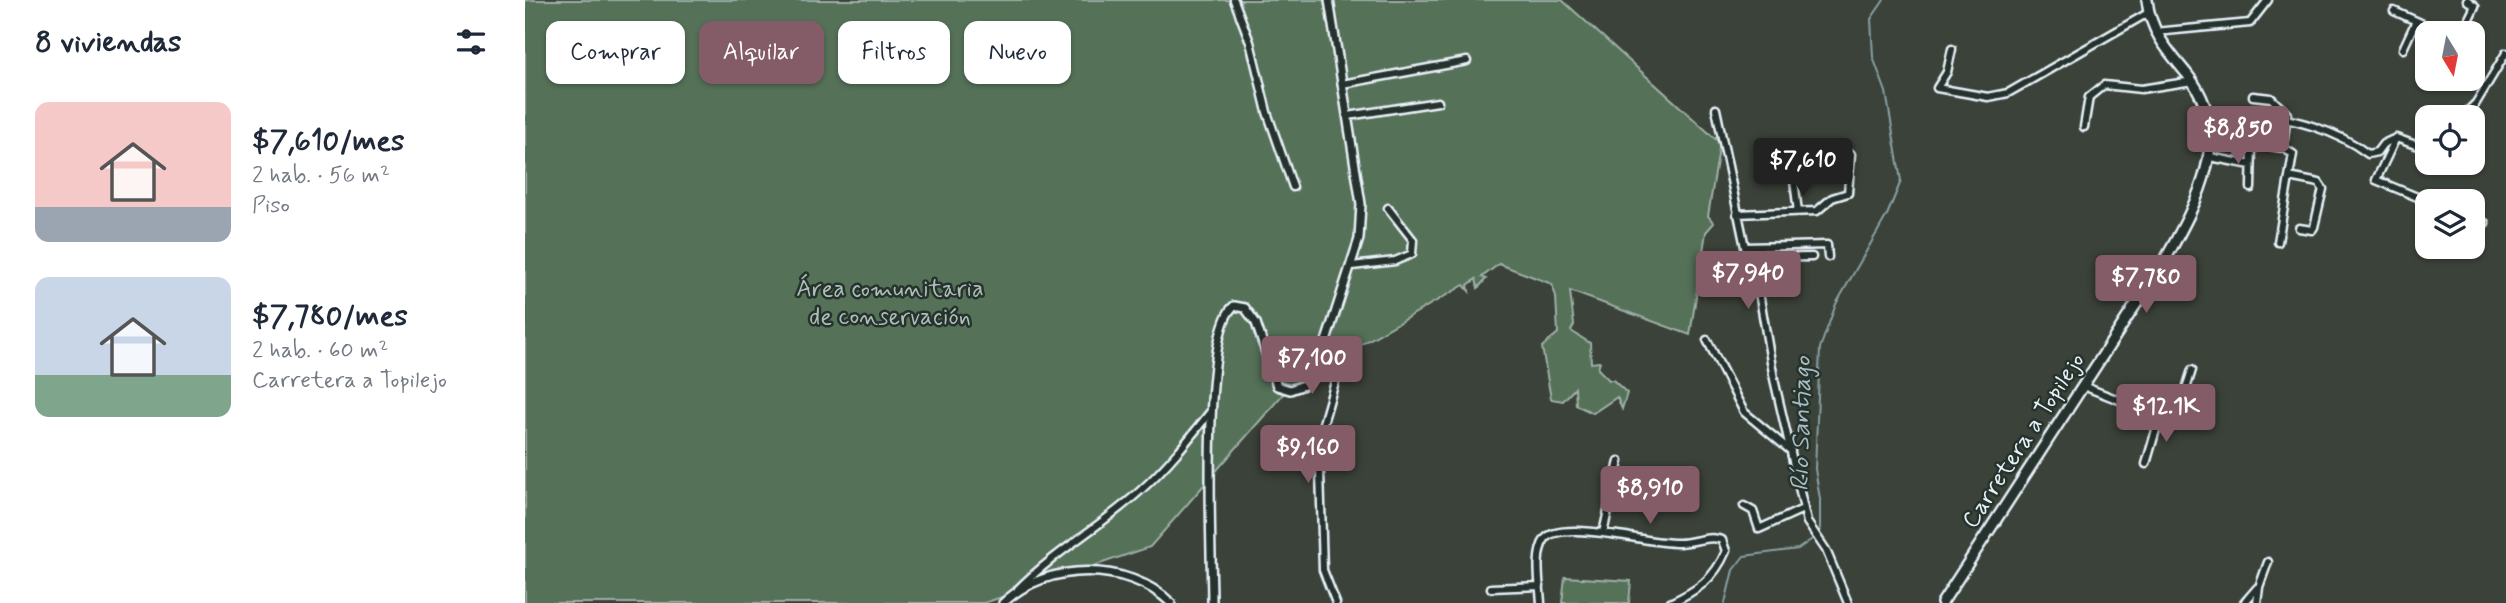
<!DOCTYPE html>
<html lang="es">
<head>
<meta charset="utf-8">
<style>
  body { margin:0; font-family:Mynerve,sans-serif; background:#f2f2f3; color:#1f2937; height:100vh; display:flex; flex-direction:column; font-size:26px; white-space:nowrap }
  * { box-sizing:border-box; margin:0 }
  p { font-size:23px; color:#747a83 }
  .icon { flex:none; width:38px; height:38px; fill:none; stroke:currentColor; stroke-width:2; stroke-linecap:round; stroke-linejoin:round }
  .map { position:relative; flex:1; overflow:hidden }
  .side { display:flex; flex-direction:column; background:#fff; width:525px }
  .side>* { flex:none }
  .hud { position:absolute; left:21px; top:21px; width:665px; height:63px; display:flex; gap:14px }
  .needle { width:46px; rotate:170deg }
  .tools { position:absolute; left:1890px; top:21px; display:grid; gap:14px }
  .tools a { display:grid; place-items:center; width:70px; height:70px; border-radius:14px; background:#fff; box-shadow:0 2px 5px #0004; font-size:35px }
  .price { position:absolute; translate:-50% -60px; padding:0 16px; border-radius:7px; background:#845c67; color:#fff; font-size:23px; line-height:46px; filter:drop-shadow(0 2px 4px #0008) }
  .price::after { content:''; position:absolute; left:50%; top:42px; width:21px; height:16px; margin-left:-10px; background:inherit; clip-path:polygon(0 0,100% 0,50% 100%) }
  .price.on { background:#222; color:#fff }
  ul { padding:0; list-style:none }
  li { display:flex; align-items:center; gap:21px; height:175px; padding:0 35px }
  li span { display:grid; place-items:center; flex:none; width:196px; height:140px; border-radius:14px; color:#555 }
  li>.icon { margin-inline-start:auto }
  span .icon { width:84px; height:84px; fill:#fffc; stroke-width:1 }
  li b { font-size:30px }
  h2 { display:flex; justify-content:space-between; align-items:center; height:84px; padding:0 35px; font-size:30px }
  .chip { padding:0 24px; border-radius:14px; background:#fff; box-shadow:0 2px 5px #0004; font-size:24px; line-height:63px }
  .chip.on { background:#845c67; color:#fff }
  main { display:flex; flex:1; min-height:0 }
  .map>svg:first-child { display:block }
  .green { fill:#557158; stroke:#9eb1a8; stroke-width:2 }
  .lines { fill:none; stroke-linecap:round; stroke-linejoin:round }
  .stream { stroke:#88a0a5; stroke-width:2 }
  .minor-casing { stroke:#e8f1f8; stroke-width:11 }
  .tertiary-casing { stroke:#e8f1f8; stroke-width:12 }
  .secondary-casing { stroke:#e8f1f8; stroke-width:14 }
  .minor { stroke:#26332d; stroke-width:6 }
  .tertiary { stroke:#26332d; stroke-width:7 }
  .secondary { stroke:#26332d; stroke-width:9 }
  .labels { text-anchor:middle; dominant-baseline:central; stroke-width:5; stroke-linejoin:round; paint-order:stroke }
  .park-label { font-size:24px; fill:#adbeb8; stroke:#26332d }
  .street-label { font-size:24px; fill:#e8f1f8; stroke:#26332d }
  .water-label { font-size:26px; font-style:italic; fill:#a8bbc1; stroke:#26332d }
</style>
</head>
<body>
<main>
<section class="side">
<h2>8 viviendas<svg class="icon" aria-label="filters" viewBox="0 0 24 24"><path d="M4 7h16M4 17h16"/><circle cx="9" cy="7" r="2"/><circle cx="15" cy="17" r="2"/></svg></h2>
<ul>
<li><span style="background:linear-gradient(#f6c9c9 75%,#9aa5b1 0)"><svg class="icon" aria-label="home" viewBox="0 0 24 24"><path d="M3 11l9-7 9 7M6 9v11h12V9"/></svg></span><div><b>$7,610/mes</b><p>2 hab. · 56 m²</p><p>Piso</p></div></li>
<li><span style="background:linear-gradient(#c9d6e8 70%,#7fa58c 0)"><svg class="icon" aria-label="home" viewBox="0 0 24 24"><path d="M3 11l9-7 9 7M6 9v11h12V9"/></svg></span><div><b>$7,780/mes</b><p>2 hab. · 60 m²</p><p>Carretera a Topilejo</p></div></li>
</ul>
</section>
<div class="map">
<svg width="1981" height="603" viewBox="0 0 1981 603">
  <rect width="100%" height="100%" fill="#3b4239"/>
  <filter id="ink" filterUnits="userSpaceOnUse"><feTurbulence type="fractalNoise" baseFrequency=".0143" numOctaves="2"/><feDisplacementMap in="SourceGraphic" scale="14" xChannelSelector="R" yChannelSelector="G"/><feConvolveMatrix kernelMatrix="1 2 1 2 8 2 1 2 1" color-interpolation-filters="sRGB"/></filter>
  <g filter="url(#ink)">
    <path class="green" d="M 0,0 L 1037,0 L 1195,143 L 1183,216 L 1189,223 L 1181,232 L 1165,335 L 1045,291 L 1049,325 L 1046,331 L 1065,343 L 1066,363 L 1075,362 L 1073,369 L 1084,380 L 1088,380 L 1102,393 L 1097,409 L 1092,397 L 1068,413 L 1051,405 L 1050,388 L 1038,401 L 1026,399 L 1017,347 L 1033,333 L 1031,297 L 1027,284 L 974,264 L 957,277 L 961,279 L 953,288 L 951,279 L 943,285 L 944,291 L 939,285 L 766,385 L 625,547 L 459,603 L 0,603 Z
      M 1040,577 L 1106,581 L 1104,603 L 1037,603 Z"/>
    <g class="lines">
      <path class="stream" d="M 1295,534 L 1295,499 L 1290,469 L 1295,348 L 1311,304 L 1362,215 L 1376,181 L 1361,92 L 1348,57 L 1346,19 L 1359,0
        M 1200,603 L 1208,570 L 1219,556 L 1273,549 L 1290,537"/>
      <g class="minor-casing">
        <path id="minor" d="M 709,0 L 725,42 L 742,112 L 768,187
          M 1869,11 L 1918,33
          M 1630,32 L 1725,23 L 1743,0
          M 1937,33 L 1950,6 L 1942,0
          M 1427,49 L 1422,72 L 1412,88 L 1463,97 L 1483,93 L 1623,13
          M 1878,49 L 1891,21
          M 817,84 L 942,61
          M 1902,85 L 1909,79
          M 1728,96 L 1746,98 L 1762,114 L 1758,148
          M 1191,109 L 1220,247 L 1228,258 L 1249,379 L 1282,522 L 1301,550 L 1323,603
          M 823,116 L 913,102
          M 1937,117 L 1951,103 L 1981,53
          M 1559,127 L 1564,97 L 1579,85 L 1616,89 L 1668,81
          M 1686,138 L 1758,148 L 1768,154 L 1753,242
          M 1871,138 L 1851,180 L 1902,201
          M 1723,144 L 1723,117 L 1728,113 C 1767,119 1811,129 1843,154 L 1852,152 L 1858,144 L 1871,138 L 1902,149
          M 1266,157 L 1273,212
          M 1685,157 L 1726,165
          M 1764,177 L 1794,183 L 1798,189 L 1789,227 L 1787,230 L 1774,228
          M 1726,188 L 1727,145
          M 1212,214 L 1292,211 L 1307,198 L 1323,193 L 1326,154
          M 1948,219 L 1960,223
          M 1220,247 L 1302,245 L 1303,257
          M 1228,258 L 1287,257
          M 827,266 L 870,261 L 887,254 L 888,240 L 863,208
          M 1182,340 L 1219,412 L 1266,451
          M 800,350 L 807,352 L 814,368 L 794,437 L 798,570 L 811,603
          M 1558,386 L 1635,416 L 1651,420 L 1667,370
          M 1621,464 L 1635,416
          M 1219,506 L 1228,511 L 1234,529 L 1278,509
          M 1078,533 L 1094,461
          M 966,588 L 1015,586
          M 493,589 C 530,552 576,526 615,491 C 642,467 664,439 686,411
          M 1016,603 C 1015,585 1009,554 1020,539 C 1031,524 1083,534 1100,536 C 1117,539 1136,543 1154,543 C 1169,543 1182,535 1197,540 L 1201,551 C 1189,580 1171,591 1145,603
          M 1719,603 L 1732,588
          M 1732,603 L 1734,587 L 1743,562"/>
      </g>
      <g class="tertiary-casing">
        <path id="tertiary" d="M 478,603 C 522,561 603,561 646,603
          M 687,603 C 687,554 675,332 709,306 L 720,308 L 731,323 L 752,386 L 765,390 L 779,385 L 795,360 L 834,239 L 836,204 L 804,0"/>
      </g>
      <g class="secondary-casing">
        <path id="secondary" d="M 1417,603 L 1641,258 C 1673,201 1710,134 1662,74 C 1643,51 1625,31 1622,0"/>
      </g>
      <use href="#minor" class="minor"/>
      <use href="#tertiary" class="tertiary"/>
      <use href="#secondary" class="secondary"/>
    </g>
  </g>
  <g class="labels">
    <g class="park-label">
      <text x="365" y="289">Área comunitaria<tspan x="365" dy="28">de conservación</tspan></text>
    </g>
    <g class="street-label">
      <text transform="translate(1499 441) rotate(-57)">Carretera a Topilejo</text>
    </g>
    <g class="water-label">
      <text transform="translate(1277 424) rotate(-89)">Río Santiago</text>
    </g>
  </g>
</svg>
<div class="tools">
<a><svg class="needle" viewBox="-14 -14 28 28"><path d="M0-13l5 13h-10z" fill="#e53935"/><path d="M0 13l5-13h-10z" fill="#747a83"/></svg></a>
<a><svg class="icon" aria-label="locate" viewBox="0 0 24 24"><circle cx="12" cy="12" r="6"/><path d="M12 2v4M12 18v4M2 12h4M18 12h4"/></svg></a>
<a><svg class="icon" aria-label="layers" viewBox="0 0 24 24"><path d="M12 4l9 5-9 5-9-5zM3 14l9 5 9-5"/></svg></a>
</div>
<b class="price" style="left:1713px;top:166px">$8,850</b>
<b class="price on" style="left:1278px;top:198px">$7,610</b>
<b class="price" style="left:1223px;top:311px">$7,940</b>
<b class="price" style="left:1621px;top:315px">$7,780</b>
<b class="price" style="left:787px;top:396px">$7,100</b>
<b class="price" style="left:1641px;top:444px">$12.1K</b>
<b class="price" style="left:783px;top:485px">$9,160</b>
<b class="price" style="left:1125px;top:526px">$8,910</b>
<div class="hud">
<a class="chip">Comprar</a>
<a class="chip on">Alquilar</a>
<a class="chip">Filtros</a>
<a class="chip">Nuevo</a>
</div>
</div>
</main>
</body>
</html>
